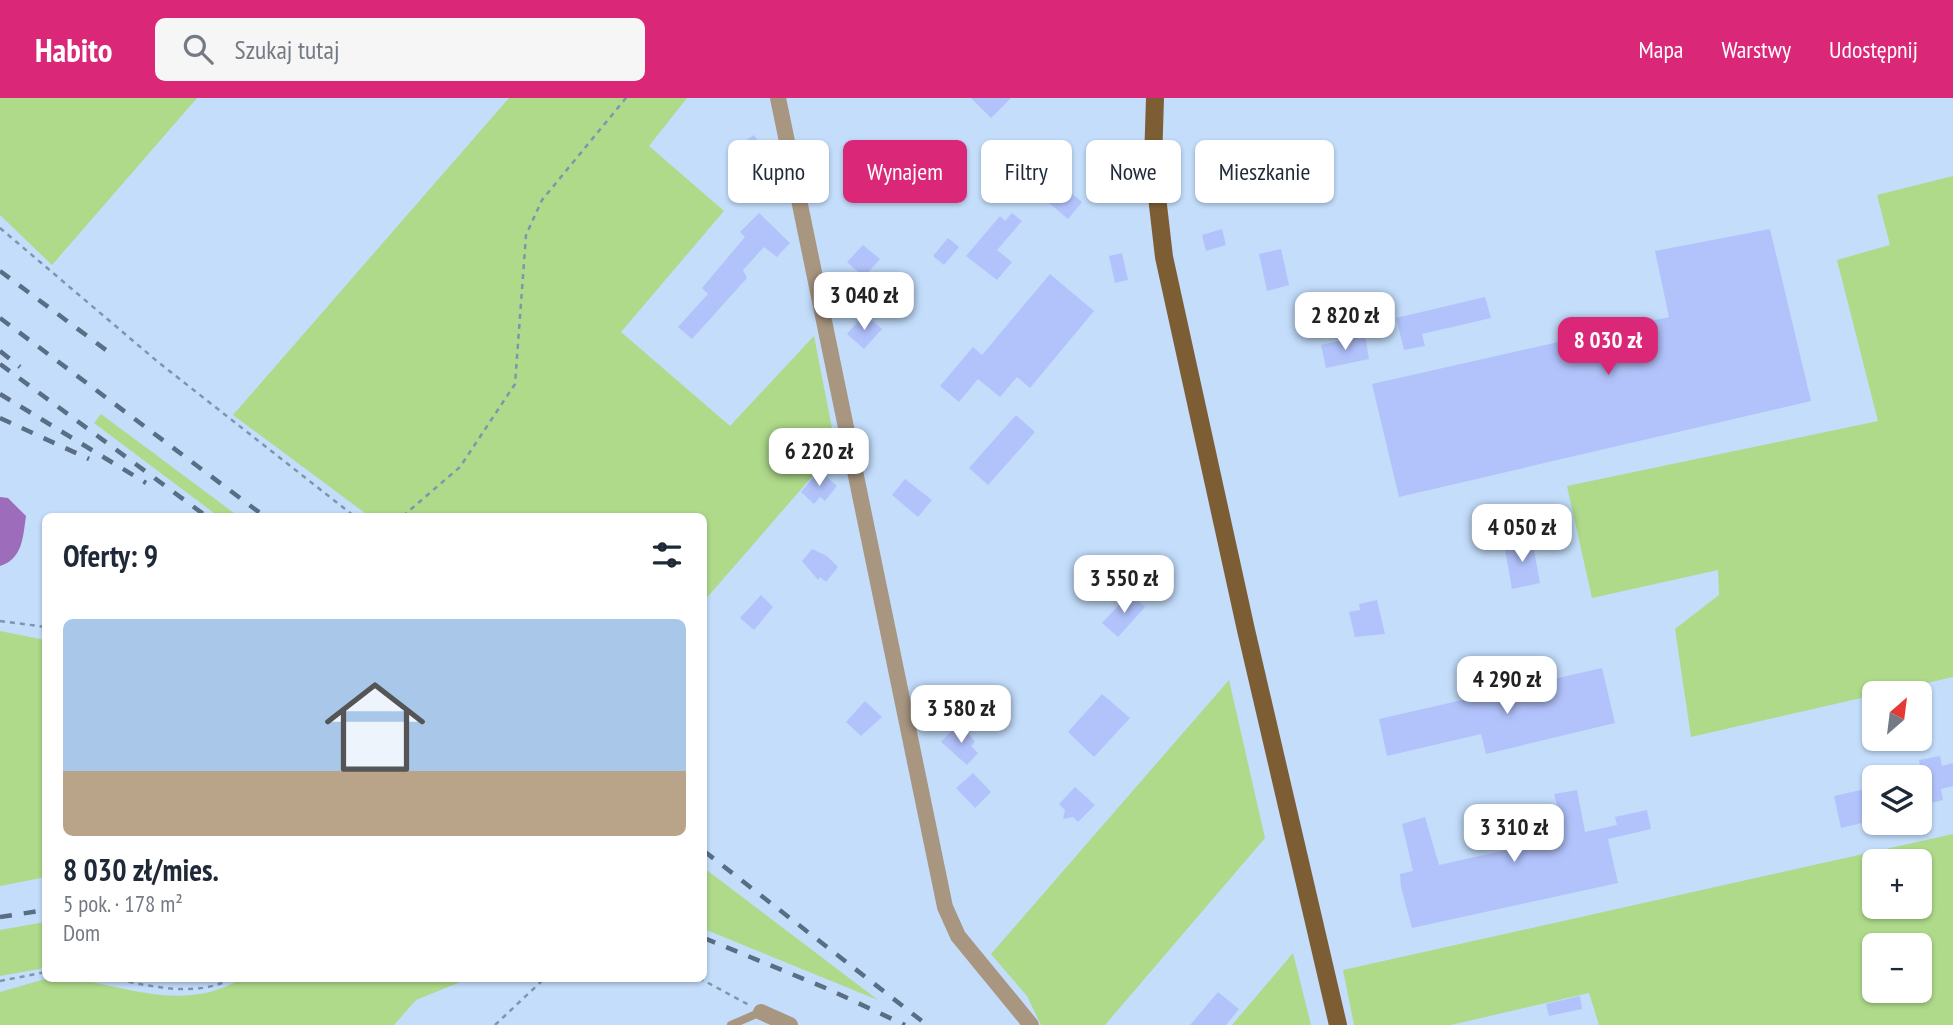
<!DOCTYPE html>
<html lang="pl">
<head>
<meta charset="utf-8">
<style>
  body { margin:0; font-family:"PT Sans Narrow",sans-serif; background:#f6f6f7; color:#1f2937; height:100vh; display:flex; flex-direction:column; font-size:26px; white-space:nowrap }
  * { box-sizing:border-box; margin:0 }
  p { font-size:23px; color:#747a83 }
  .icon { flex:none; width:38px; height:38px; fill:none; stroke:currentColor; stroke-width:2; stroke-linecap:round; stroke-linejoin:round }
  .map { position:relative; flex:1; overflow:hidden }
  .side { position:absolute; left:42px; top:415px; width:665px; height:469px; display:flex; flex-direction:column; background:#fff; border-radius:10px; box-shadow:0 2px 5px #0004 }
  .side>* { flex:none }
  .banner { position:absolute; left:728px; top:42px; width:665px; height:63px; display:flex; gap:14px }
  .needle { width:46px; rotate:28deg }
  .controls { position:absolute; left:1862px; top:583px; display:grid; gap:14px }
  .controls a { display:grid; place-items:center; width:70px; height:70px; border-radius:10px; background:#fff; box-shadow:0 2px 5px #0004; font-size:35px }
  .price { position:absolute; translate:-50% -60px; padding:0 16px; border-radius:14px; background:#fff; color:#222; font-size:23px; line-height:46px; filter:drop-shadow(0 2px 4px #0008) }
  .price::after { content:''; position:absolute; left:50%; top:42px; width:21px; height:16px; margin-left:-10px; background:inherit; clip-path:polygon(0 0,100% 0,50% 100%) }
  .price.selected { background:#db2777; color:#fff }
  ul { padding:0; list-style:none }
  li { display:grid; align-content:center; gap:14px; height:371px; padding:0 21px }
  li+li { border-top:2px solid #e0e1e3 }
  li span { display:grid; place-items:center; height:217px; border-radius:10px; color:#555 }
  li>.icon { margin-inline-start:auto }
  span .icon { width:126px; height:126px; fill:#fffc; stroke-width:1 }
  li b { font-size:30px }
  h2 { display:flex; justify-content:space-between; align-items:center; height:84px; padding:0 21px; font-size:30px }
  .pill { padding:0 24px; border-radius:10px; background:#fff; box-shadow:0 2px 5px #0004; font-size:24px; line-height:63px }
  .pill.selected { background:#db2777; color:#fff }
  header { display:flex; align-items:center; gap:42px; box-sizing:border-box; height:98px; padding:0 35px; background:#db2777; color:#fff }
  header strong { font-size:33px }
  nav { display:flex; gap:38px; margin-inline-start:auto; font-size:24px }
  .search { width:490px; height:63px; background:#f6f6f7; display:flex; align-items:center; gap:18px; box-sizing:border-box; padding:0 24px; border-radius:10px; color:#747a83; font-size:26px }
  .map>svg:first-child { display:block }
  .green { fill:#aeda8a; fill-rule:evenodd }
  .water { fill:#9d6cbb }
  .building { fill:#b2c3fc }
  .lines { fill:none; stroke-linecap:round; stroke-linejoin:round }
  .path { stroke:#7f95af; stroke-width:2.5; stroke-dasharray:5 5; stroke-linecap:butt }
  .service { stroke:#a89681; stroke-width:8 }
  .minor { stroke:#a89681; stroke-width:16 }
  .primary { stroke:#7d5d34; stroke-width:18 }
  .rail { stroke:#596d84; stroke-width:4.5; stroke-dasharray:12 12; stroke-linecap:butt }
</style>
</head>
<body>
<header>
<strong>Habito</strong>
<div class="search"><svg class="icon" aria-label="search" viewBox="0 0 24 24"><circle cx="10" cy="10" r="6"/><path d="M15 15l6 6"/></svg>Szukaj tutaj</div>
<nav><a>Mapa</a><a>Warstwy</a><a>Udostępnij</a></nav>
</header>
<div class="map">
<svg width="1953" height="927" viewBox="0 0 1953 927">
  <rect width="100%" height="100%" fill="#c3ddfb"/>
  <path class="green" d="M 0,0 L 197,0 L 52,167 L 0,117 Z
    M 509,0 L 687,0 L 649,48 L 724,113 L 621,234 L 730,328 L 814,238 L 836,351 L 704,503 L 704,418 L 369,418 L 233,317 Z
    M 1953,78 L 1953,579 L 1691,639 L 1675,531 L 1719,497 L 1718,472 L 1592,500 L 1567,388 L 1878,323 L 1837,162 L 1890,147 L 1877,97 Z
    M 101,316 L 238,418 L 218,418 L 94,325 Z
    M 0,533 L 45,542 L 46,779 L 0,788 Z
    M 1229,582 L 1265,740 L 1105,927 L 1041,927 L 1027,898 L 991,856 Z
    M 1953,736 L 1953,927 L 1599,927 L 1589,895 L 1451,927 L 1354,927 L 1343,872 ZM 1874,763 L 1920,763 L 1920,808 L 1874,808 ZM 1874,847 L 1920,847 L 1920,892 L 1874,892 Z
    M 704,770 L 878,902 L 704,831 Z
    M 45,824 L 45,870 L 0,878 L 0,832 Z
    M 1293,855 L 1311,927 L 1232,927 Z
    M 49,880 C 118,880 175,920 243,880 L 470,880 L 416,902 L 394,927 L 0,927 L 0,894 Z"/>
  <path class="water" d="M 0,399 L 8,400 L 26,418 C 23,438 23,461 0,468 Z"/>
  <path class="building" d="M 971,0 L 1011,0 L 991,20 Z
    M 754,37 L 767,57 L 759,62 L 754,62 L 742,45 Z
    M 1063,88 L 1082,104 L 1068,121 L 1049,105 Z
    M 759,115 L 790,145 L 777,159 L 764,149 L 743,172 L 747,180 L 692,241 L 678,229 L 708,196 L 702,190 L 745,139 L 740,134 Z
    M 1012,115 L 1022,123 L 997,152 L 1012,164 L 997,182 L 966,158 L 1000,118 L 1005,123 Z
    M 1222,131 L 1226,147 L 1206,153 L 1202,137 Z
    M 1770,131 L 1811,303 L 1399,399 L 1372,286 L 1669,219 L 1655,153 Z
    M 948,140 L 959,149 L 944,167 L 933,158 Z
    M 863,147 L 880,161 L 864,179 L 847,164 Z
    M 1281,151 L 1289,187 L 1267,193 L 1259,156 Z
    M 1122,155 L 1128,182 L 1115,185 L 1109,158 Z
    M 1050,176 L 1094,213 L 1030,290 L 1017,279 L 1000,299 L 978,281 L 959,304 L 940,288 L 973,249 L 982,257 Z
    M 1485,199 L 1491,220 L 1422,236 L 1425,248 L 1404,252 L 1396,220 Z
    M 869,220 L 882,231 L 864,251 L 847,236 L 860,221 L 865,225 Z
    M 1365,237 L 1369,261 L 1326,270 L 1321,247 Z
    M 1016,317 L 1035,334 L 988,387 L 969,370 Z
    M 819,372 L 837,388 L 825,403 L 820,399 L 814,406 L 801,394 Z
    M 905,381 L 932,402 L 918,419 L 892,397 Z
    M 1532,441 L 1540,485 L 1512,491 L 1504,446 Z
    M 812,451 L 827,458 L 838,469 L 826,484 L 820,479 L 818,482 L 802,463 Z
    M 1130,495 L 1145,509 L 1118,539 L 1102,525 Z
    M 761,497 L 773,509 L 754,532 L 740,520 Z
    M 1377,502 L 1385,536 L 1355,539 L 1349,514 L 1360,512 L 1359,506 Z
    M 1602,570 L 1615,625 L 1486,656 L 1481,636 L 1387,658 L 1379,621 Z
    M 943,592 L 959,610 L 942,624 L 927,606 Z
    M 1102,596 L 1130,620 L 1094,659 L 1068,634 Z
    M 865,603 L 882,619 L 861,638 L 846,624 Z
    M 954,630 L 965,631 L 975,644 L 971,648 L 978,655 L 967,667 L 941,644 Z
    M 1940,658 L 1942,668 L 1953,665 L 1953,688 L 1941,691 L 1943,702 L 1923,707 L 1920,682 L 1923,681 L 1919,662 Z
    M 973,675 L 991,694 L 975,710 L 956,690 Z
    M 1075,689 L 1095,707 L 1078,724 L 1073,719 L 1063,721 L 1065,712 L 1059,706 Z
    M 1874,689 L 1874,722 L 1841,730 L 1834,698 Z
    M 1577,692 L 1585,734 L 1617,727 L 1615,719 L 1647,712 L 1651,731 L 1608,741 L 1618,785 L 1412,830 L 1401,789 L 1400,776 L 1413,773 L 1402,726 L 1425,719 L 1439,767 L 1520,749 L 1512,717 L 1557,707 L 1554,696 Z
    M 1218,894 L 1239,911 L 1226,927 L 1190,927 Z
    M 1580,898 L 1582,911 L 1549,918 L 1546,906 Z"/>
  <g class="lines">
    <path class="path" d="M 0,130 L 158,264 L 354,418
      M 403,418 L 460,369 L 515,286 L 526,137 L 542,102 L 626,0
      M 0,523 L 46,529
      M 109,880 C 146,887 197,901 232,880
      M 699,880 L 749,907
      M 0,883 L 46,874
      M 495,927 L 545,880"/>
    <path class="service" d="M 731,927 L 761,914"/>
    <path class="minor" d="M 778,0 L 945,809 L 958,838 L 1031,927
      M 761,914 L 790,927"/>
    <path class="primary" d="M 1155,0 L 1153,64 L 1164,159 L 1246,532 L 1338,927"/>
    <path class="rail" d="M 0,173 L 106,252
      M 0,220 L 264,418
      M 0,253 L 20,269
      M 0,266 L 206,418
      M 0,296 L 146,385
      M 0,320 L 89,361
      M 704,753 L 927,927
      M 0,819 L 46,812
      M 704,840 L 828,891 L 905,927"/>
  </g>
</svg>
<div class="controls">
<a><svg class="needle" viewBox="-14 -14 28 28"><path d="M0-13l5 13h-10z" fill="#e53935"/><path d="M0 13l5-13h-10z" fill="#747a83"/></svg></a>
<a><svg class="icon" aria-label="layers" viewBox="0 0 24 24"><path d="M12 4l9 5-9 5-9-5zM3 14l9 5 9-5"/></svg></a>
<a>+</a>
<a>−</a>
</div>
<b class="price" style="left:864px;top:234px">3 040 zł</b>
<b class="price" style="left:1345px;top:254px">2 820 zł</b>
<b class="price selected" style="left:1608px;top:279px">8 030 zł</b>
<b class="price" style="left:819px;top:390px">6 220 zł</b>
<b class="price" style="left:1522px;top:466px">4 050 zł</b>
<b class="price" style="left:1124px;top:517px">3 550 zł</b>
<b class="price" style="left:1507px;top:618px">4 290 zł</b>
<b class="price" style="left:961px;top:647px">3 580 zł</b>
<b class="price" style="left:1514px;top:766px">3 310 zł</b>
<div class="banner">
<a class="pill">Kupno</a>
<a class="pill selected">Wynajem</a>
<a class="pill">Filtry</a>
<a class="pill">Nowe</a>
<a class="pill">Mieszkanie</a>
</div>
<section class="side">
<h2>Oferty: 9<svg class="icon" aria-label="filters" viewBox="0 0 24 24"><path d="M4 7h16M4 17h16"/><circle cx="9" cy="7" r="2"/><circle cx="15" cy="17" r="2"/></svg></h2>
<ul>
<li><span style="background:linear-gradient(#a9c7e8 70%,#b9a48a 0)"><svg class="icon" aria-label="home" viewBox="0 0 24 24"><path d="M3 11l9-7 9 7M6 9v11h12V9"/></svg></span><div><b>8 030 zł/mies.</b><p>5 pok. · 178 m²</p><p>Dom</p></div></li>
</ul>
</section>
</div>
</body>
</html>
